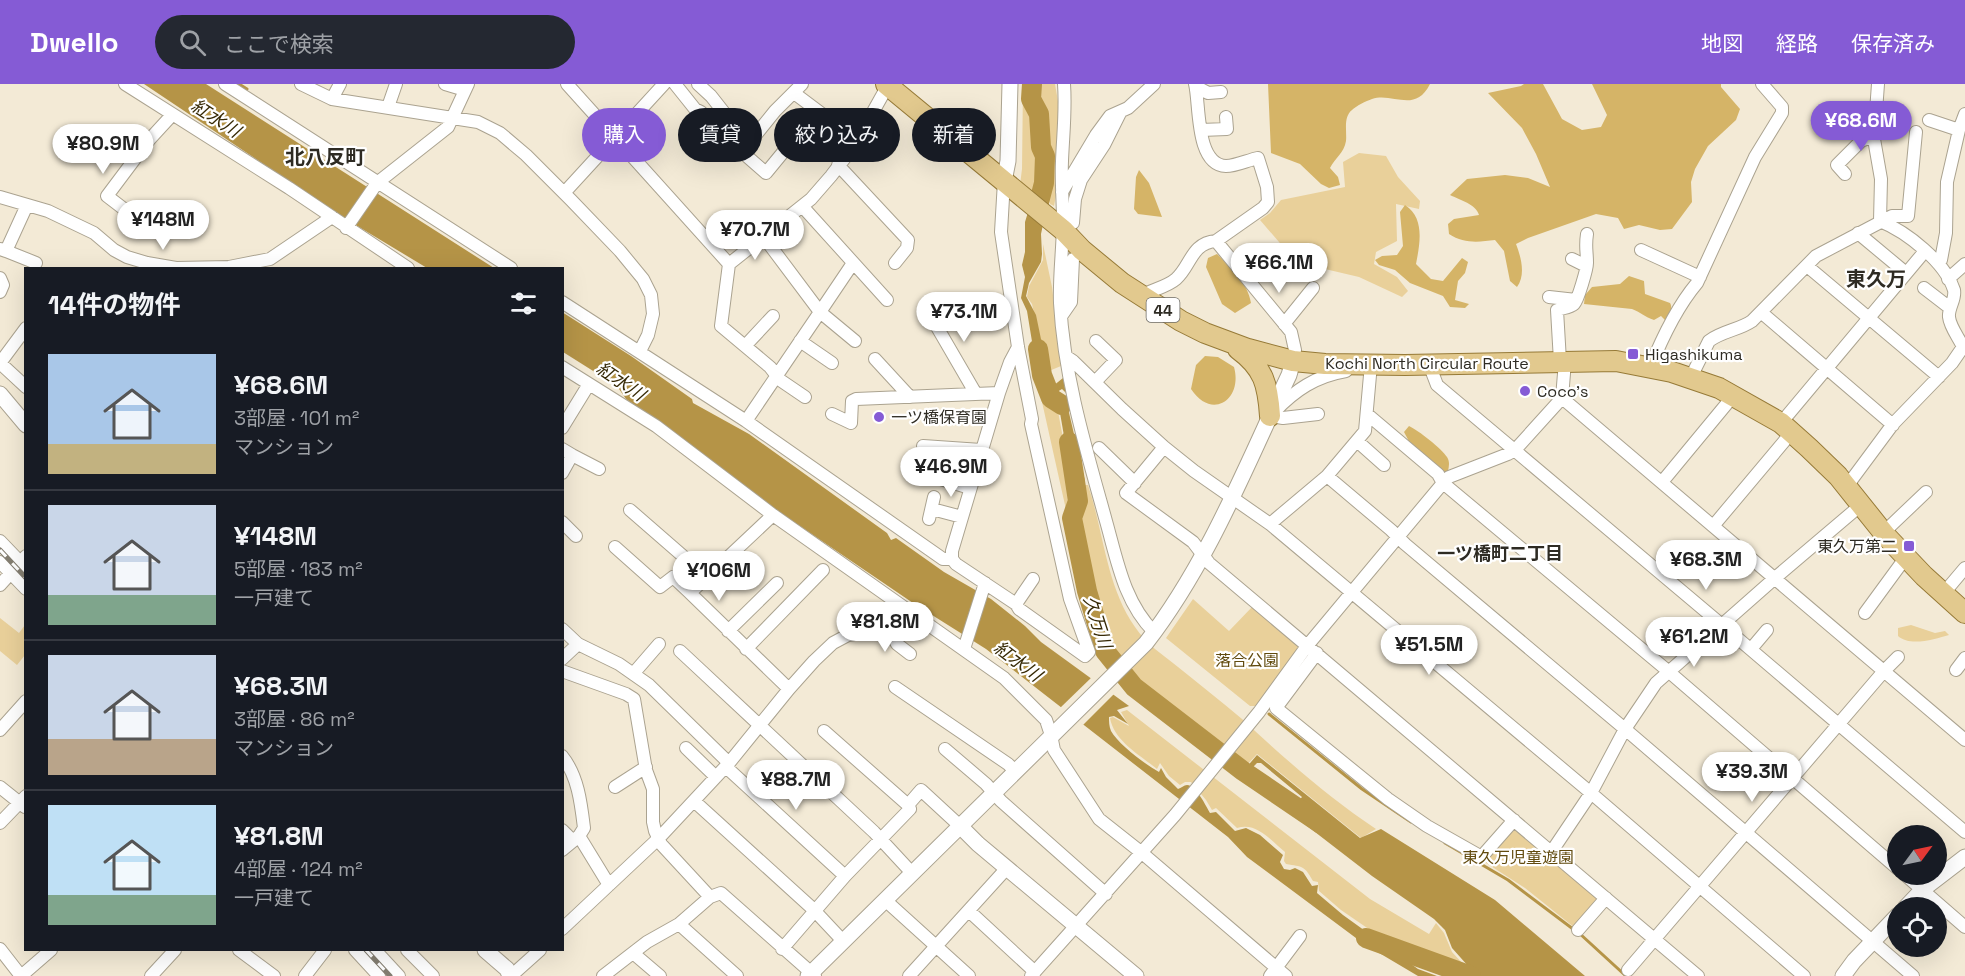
<!DOCTYPE html>
<html lang="ja">
<head>
<meta charset="utf-8">
<style>
  body { margin:0; font-family:"Space Grotesk","Noto Sans JP",sans-serif; background:#242831; color:#f1f3f6; height:100vh; display:flex; flex-direction:column; font-size:22px; white-space:nowrap }
  * { box-sizing:border-box; margin:0 }
  p { font-size:20px; color:#9ea1a6 }
  .icon { flex:none; width:33px; height:33px; fill:none; stroke:currentColor; stroke-width:2; stroke-linecap:round; stroke-linejoin:round }
  .map { position:relative; flex:1; overflow:hidden }
  .sheet { position:absolute; left:24px; top:183px; width:540px; height:684px; display:flex; flex-direction:column; background:#171b24; border-radius:0px; box-shadow:0 6px 24px #0002 }
  .sheet>* { flex:none }
  .top-card { position:absolute; left:582px; top:24px; width:570px; height:54px; display:flex; gap:12px }
  .needle { width:39px; rotate:57deg }
  .fabs { position:absolute; left:1887px; top:741px; display:grid; gap:12px }
  .fabs a { display:grid; place-items:center; width:60px; height:60px; border-radius:50%; background:#171b24; box-shadow:0 6px 24px #0002; font-size:30px }
  .price { position:absolute; translate:-50% -51px; padding:0 14px; border-radius:21px; background:#fff; color:#222; font-size:20px; line-height:39px; filter:drop-shadow(0 2px 3px #0008) }
  .price::after { content:''; position:absolute; left:50%; top:36px; width:18px; height:14px; margin-left:-9px; background:inherit; clip-path:polygon(0 0,100% 0,50% 100%) }
  .price.active { background:#855bd5; color:#fff }
  ul { padding:0; list-style:none }
  li { display:flex; align-items:center; gap:18px; height:150px; padding:0 24px }
  li+li { border-top:2px solid #363941 }
  li span { display:grid; place-items:center; flex:none; width:168px; height:120px; border-radius:0px; color:#555 }
  li>.icon { margin-inline-start:auto }
  span .icon { width:72px; height:72px; fill:#fffc; stroke-width:1 }
  li b { font-size:26px }
  h2 { display:flex; justify-content:space-between; align-items:center; height:72px; padding:0 24px; font-size:26px }
  .tag { padding:0 21px; border-radius:27px; background:#171b24; box-shadow:0 6px 24px #0002; font-size:21px; line-height:54px }
  .tag.active { background:#855bd5; color:#fff }
  header { display:flex; align-items:center; gap:36px; box-sizing:border-box; height:84px; padding:0 30px; background:#855bd5; color:#fff }
  header strong { font-size:28px }
  nav { display:flex; gap:33px; margin-inline-start:auto; font-size:21px }
  .search { width:420px; height:54px; background:#242831; display:flex; align-items:center; gap:15px; box-sizing:border-box; padding:0 21px; border-radius:33px; color:#9ea1a6; font-size:22px }
  .map>svg:first-child { display:block }
  .green { fill:#e9d09a }
  .forest { fill:#d5b467 }
  .water { fill:#b59447 }
  .pier { fill:#f3ead6 }
  .lines { fill:none; stroke-linecap:round; stroke-linejoin:round }
  .stream { stroke:#b59447; stroke-width:3 }
  .river { stroke:#b59447; stroke-width:20 }
  .minor-casing { stroke:#aba390; stroke-width:14 }
  .tertiary-casing { stroke:#aba390; stroke-width:17 }
  .primary-casing { stroke:#967a37; stroke-width:22 }
  .minor { stroke:#fff; stroke-width:12 }
  .tertiary { stroke:#fff; stroke-width:15 }
  .primary { stroke:#e2c98e; stroke-width:20 }
  .rail-casing { stroke:#847e71; stroke-width:5 }
  .rail { stroke:#fff; stroke-width:3; stroke-dasharray:9; stroke-linecap:butt }
  .poi-dot { fill:#855bd5; stroke:#fff; stroke-width:2 }
  .labels { text-anchor:middle; dominant-baseline:central; stroke-width:4.5; stroke-linejoin:round; paint-order:stroke }
  .shield { fill:#fff; stroke:#6d6b65; stroke-width:1.5 }
  .shield-label { font-size:15px; font-weight:bold; fill:#2e2b23 }
  .poi-label { font-size:16px; fill:#2e2b23; stroke:#fff; text-anchor:start }
  .street-label { font-size:16px; fill:#2e2b23; stroke:#fff }
  .park-label { font-size:16px; fill:#624b0f; stroke:#fff }
  .water-label { font-size:18px; font-style:italic; fill:#372a06; stroke:#fff }
  .neighbourhood-label { font-size:18px; font-weight:bold; fill:#2e2b23; stroke:#fff }
  .quarter-label { font-size:20px; font-weight:bold; fill:#2e2b23; stroke:#fff }
</style>
</head>
<body>
<header>
<strong>Dwello</strong>
<div class="search"><svg class="icon" aria-label="search" viewBox="0 0 24 24"><circle cx="10" cy="10" r="6"/><path d="M15 15l6 6"/></svg>ここで検索</div>
<nav><a>地図</a><a>経路</a><a>保存済み</a></nav>
</header>
<div class="map">
<svg width="1965" height="892" viewBox="0 0 1965 892">
  <rect width="100%" height="100%" fill="#f3ead6"/>
  <path class="green" d="M 1023,0 L 1025,0 L 1026,18 L 1037,33 L 1038,74 L 1040,77 L 1041,75 L 1043,77 L 1042,95 L 1039,107 L 1031,110 L 1020,101 L 1022,85 Z
    M 1037,0 L 1055,0 L 1060,29 L 1057,106 L 1054,122 L 1050,120 L 1047,110 L 1048,71 L 1044,63 L 1043,29 L 1035,14 Z
    M 1359,69 L 1386,72 L 1398,93 L 1420,117 L 1419,125 L 1396,120 L 1397,157 L 1376,168 L 1374,180 L 1397,193 L 1408,207 L 1402,213 L 1359,193 L 1325,185 L 1305,173 L 1300,174 L 1285,165 L 1260,136 L 1270,129 L 1281,116 L 1345,103 L 1343,78 Z
    M 1043,160 L 1052,203 L 1061,277 L 1061,282 L 1049,287 L 1046,283 L 1032,220 L 1027,213 L 1029,202 L 1043,176 Z
    M 1042,307 L 1045,319 L 1057,322 L 1068,381 C 1080,396 1071,422 1069,439 L 1040,309 Z
    M 1075,388 L 1079,390 L 1085,401 L 1088,401 C 1104,449 1106,501 1135,543 C 1146,560 1163,571 1178,583 C 1199,600 1221,617 1242,635 C 1284,674 1328,713 1376,745 L 1361,754 L 1257,670 L 1244,684 L 1149,607 L 1142,606 L 1106,561 L 1077,441 L 1079,423 Z
    M 1193,515 L 1229,547 L 1253,522 L 1297,560 L 1298,565 L 1256,622 L 1250,622 L 1166,554 Z
    M 0,534 L 19,549 L 25,541 L 25,571 L 17,581 L 0,567 Z
    M 1911,541 L 1935,549 L 1945,547 L 1949,551 C 1935,555 1910,563 1898,552 L 1898,544 Z
    M 1127,626 L 1370,815 L 1429,850 L 1436,839 L 1444,849 L 1452,868 L 1474,892 L 1444,892 L 1421,881 L 1341,826 L 1319,807 L 1318,798 L 1313,797 C 1304,781 1303,783 1286,780 L 1284,777 L 1285,768 C 1270,756 1257,738 1237,744 L 1216,724 L 1212,726 L 1206,716 L 1191,698 L 1185,698 L 1180,701 L 1169,692 L 1160,679 L 1157,685 C 1140,671 1114,657 1110,634 L 1113,633 L 1129,642 L 1121,628 Z
    M 1511,744 L 1516,744 L 1597,813 L 1597,818 L 1575,844 L 1525,804 L 1483,777 Z"/>
  <path class="forest" d="M 1268,0 L 1430,0 C 1415,30 1393,8 1372,15 C 1366,17 1356,22 1352,26 C 1343,33 1347,47 1346,57 C 1344,69 1335,74 1330,84 L 1338,93 L 1340,101 L 1329,104 L 1321,100 L 1300,80 L 1271,69 Z
    M 1524,0 L 1543,0 L 1562,35 L 1582,46 L 1601,43 L 1607,31 L 1592,0 L 1721,0 L 1721,3 L 1740,25 L 1736,36 L 1708,62 L 1695,85 L 1691,98 L 1692,118 L 1672,145 L 1660,146 L 1639,141 L 1624,145 L 1618,134 L 1596,130 L 1528,154 L 1516,160 C 1521,173 1526,191 1517,203 L 1510,197 L 1504,167 L 1495,156 C 1479,158 1464,160 1449,150 L 1448,140 L 1454,135 L 1479,131 C 1476,120 1460,116 1450,111 L 1467,95 L 1505,91 L 1528,94 L 1550,103 L 1536,70 L 1522,44 L 1488,9 L 1521,2 Z
    M 1139,86 L 1149,99 L 1162,133 L 1138,130 L 1134,125 L 1136,93 Z
    M 1405,121 C 1425,134 1420,159 1416,180 L 1431,195 L 1443,197 L 1462,174 L 1468,178 L 1465,189 L 1458,197 L 1455,216 L 1469,220 L 1465,224 L 1450,223 L 1443,212 L 1410,199 L 1395,186 L 1379,181 L 1375,176 L 1382,172 L 1397,171 L 1403,162 L 1400,128 Z
    M 1217,170 C 1231,183 1248,199 1251,219 L 1235,229 L 1222,220 L 1206,183 L 1208,174 Z
    M 1629,192 L 1644,197 L 1645,210 L 1670,219 C 1673,224 1670,232 1666,237 L 1661,232 L 1654,236 C 1645,233 1640,228 1632,225 L 1584,220 L 1585,211 L 1592,203 L 1620,200 Z
    M 1205,272 L 1218,273 L 1234,283 C 1243,315 1212,337 1191,305 L 1196,281 Z
    M 1409,342 C 1418,346 1442,365 1447,373 C 1450,378 1449,382 1448,387 L 1443,389 L 1412,363 L 1404,348 Z"/>
  <path class="water" d="M 144,0 L 206,0 L 494,184 L 427,184 L 344,134 Z
    M 1046,97 L 1048,117 L 1041,150 L 1042,170 L 1041,178 L 1029,199 L 1026,212 L 1036,231 L 1048,289 L 1038,294 L 1027,227 L 1021,214 L 1025,193 L 1022,181 L 1025,168 L 1025,138 L 1033,112 L 1040,108 L 1043,100 Z
    M 562,228 L 631,272 L 692,315 L 693,319 L 749,350 L 887,449 L 891,456 L 896,454 L 944,488 L 991,515 L 1025,542 L 1041,558 L 1129,622 L 1117,626 L 1128,640 L 1114,632 L 1109,633 C 1109,638 1109,642 1111,647 C 1118,660 1146,681 1159,688 L 1161,684 L 1166,693 L 1178,705 C 1181,704 1184,701 1187,701 C 1196,701 1206,722 1210,729 L 1216,728 L 1235,747 L 1246,744 L 1260,751 L 1283,771 L 1280,778 L 1284,785 L 1290,786 L 1295,784 L 1303,788 L 1312,802 L 1318,801 L 1317,809 L 1343,831 L 1418,885 L 1437,892 L 1418,892 L 1364,860 L 1247,773 L 1228,753 L 986,565 L 913,519 L 766,419 L 626,315 L 617,302 L 563,268 Z
    M 1063,294 L 1066,309 L 1062,305 L 1057,308 L 1062,316 L 1066,316 L 1085,397 L 1080,390 L 1069,381 L 1059,323 L 1053,319 L 1047,321 L 1041,305 L 1053,302 Z
    M 1257,671 L 1360,754 L 1381,745 L 1495,816 L 1585,892 L 1477,892 L 1452,864 L 1445,846 L 1434,835 L 1372,792 L 1302,738 L 1310,738 L 1300,728 L 1297,719 L 1302,713 L 1261,679 L 1257,679 L 1250,686 L 1245,685 Z"/>
  <path class="pier" d="M 1092,593 L 1116,608 L 1083,641 L 1060,624 Z"/>
  <g class="lines">
    <path class="stream" d="M 239,0 L 247,5
      M 1269,630 L 1362,705 L 1411,738
      M 1445,759 L 1508,796 L 1573,845
      M 1579,849 L 1626,892"/>
    <path class="river" d="M 1032,0 L 1031,15 L 1039,30 L 1041,63 L 1045,72 L 1044,99 L 1038,122
      M 1038,265 L 1042,291 L 1051,314 L 1062,321
      M 1069,358 L 1078,417 L 1072,434 L 1087,507 L 1105,567 L 1134,603 L 1243,687 L 1321,740
      M 1366,854 L 1471,892"/>
    <g class="minor-casing">
      <path id="minor" d="M 125,0 L 289,104 L 408,184
        M 225,0 L 511,184
        M 301,0 L 332,15 L 478,38 L 500,49 L 526,71 L 571,116 L 620,167 L 643,195 L 651,211 L 653,230 L 648,251 L 640,267
        M 445,0 L 465,6
        M 567,0 L 729,180
        M 675,0 L 695,25 L 701,28 L 730,59 L 733,40 L 711,12 L 698,0
        M 802,0 L 775,27 L 742,68 L 766,89 L 817,27
        M 1064,0 C 1066,26 1063,51 1062,77 C 1061,97 1063,117 1063,137 C 1063,164 1059,191 1060,219 C 1064,293 1086,365 1106,437 C 1117,476 1124,518 1154,548
        M 1878,0 L 1874,55 L 1881,95 L 1880,137
        M 1197,3 L 1208,9 L 1221,8
        M 794,9 L 834,39
        M 332,15 L 340,0
        M 388,23 L 396,0
        M 1929,36 L 1959,46 L 1947,98 L 1946,149 L 1941,176 L 1939,178
        M 1201,46 L 1227,45 L 1226,33
        M 1959,46 L 1965,30
        M 838,81 L 908,156 L 907,164 L 895,179
        M 1845,90 L 1837,81 L 1861,57 L 1874,52
        M 1004,97 L 1001,148 L 1018,263 L 1032,335 L 1031,340 L 1070,515 L 1089,568 L 1085,572 L 1019,525 L 1016,520 L 956,480 L 952,475 L 952,467 L 999,309 L 1010,278 L 1018,263
        M 1062,108 L 1096,51 L 1110,32 L 1128,24 L 1154,0
        M 564,109 L 664,0
        M 0,113 L 48,127 L 94,149 L 114,166 L 127,173 L 147,179 L 176,184 L 229,183 L 270,175 L 332,133
        M 802,122 L 887,216
        M 1073,139 L 1075,115 L 1081,96 L 1104,61 L 1120,29
        M 346,144 L 377,99 L 448,43 L 468,0
        M 150,145 L 107,112 L 149,56 L 172,31
        M 1858,149 L 1906,189
        M 1216,157 L 1291,248 L 1295,266 L 1293,277
        M 0,165 L 6,167 L 27,121
        M 1641,166 L 1700,193
        M 6,167 L 36,179
        M 1572,175 L 1586,182
        M 853,179 L 820,228 L 855,257
        M 1807,182 L 1939,293
        M 1241,188 L 1260,172
        M 0,194 L 3,201 L 0,208
        M 1948,195 L 1965,180
        M 1924,204 L 1950,224
        M 1141,212 C 1151,206 1167,203 1176,195 C 1191,182 1191,159 1216,157 L 1263,124 L 1268,118 L 1267,103 L 1258,74 C 1248,76 1236,82 1226,82 C 1195,81 1200,19 1195,0
        M 1549,213 L 1576,216
        M 562,218 L 746,337 L 943,475 L 952,475
        M 926,228 L 933,236 L 976,310
        M 1762,229 L 1893,341
        M 1062,231 L 1071,218 L 1073,175
        M 1284,240 L 1313,204
        M 26,244 L 0,279 L 26,303
        M 800,257 L 832,279
        M 745,262 L 773,232
        M 1067,273 L 1073,277 L 1122,325 L 1164,363 L 1194,387 L 1270,440 L 1591,709 L 1804,892
        M 875,275 L 910,313
        M 1560,277 L 1557,226 C 1561,224 1570,224 1574,220 C 1578,216 1587,185 1587,179 C 1587,167 1585,163 1587,150
        M 1429,280 L 1437,301 L 1722,541 L 1965,748
        M 562,283 L 656,342 L 773,431 L 1004,594 L 1046,636 L 1051,651 L 1054,666 L 1099,735 L 1142,769 L 1286,892
        M 1650,284 C 1662,254 1676,224 1697,199 L 1755,73 L 1782,29 L 1782,23 L 1762,0
        M 1691,293 L 1709,257 C 1722,247 1739,246 1752,237 L 1816,172 L 1892,132 L 1908,132 L 1916,48
        M 1095,298 L 1116,276 L 1096,257
        M 805,313 L 780,296 L 770,283 L 721,242 L 729,180 L 811,115 L 831,92 L 854,62 L 888,1
        M 1562,314 L 1965,656
        M 1274,328 C 1295,306 1316,292 1346,287
        M 832,330 L 851,339 L 852,317 L 856,315 L 999,309
        M 1367,330 L 1438,390 L 1443,399 L 1668,587 L 1898,785
        M 1270,332 L 1283,334 L 1318,330
        M 746,337 L 820,228 L 763,152
        M 1781,339 L 1925,167
        M 562,344 L 589,300
        M 1357,357 L 1384,381
        M 923,362 L 981,366
        M 1164,363 L 1126,409 L 1193,458 L 1209,479 L 1698,892
        M 1099,364 L 1135,399
        M 562,365 L 572,371 L 562,389
        M 572,371 L 599,385
        M 921,389 L 970,404
        M 1327,392 L 1391,446 L 1405,460 L 1625,645 L 1913,892
        M 1662,398 L 1734,311
        M 1847,402 L 1893,340 L 1952,279 L 1963,263 C 1959,254 1950,243 1949,233 C 1948,224 1956,215 1954,206 C 1945,178 1907,148 1880,137
        M 932,425 L 962,433
        M 630,426 L 707,493
        M 773,431 L 690,509 L 789,605
        M 929,435 L 934,413
        M 562,438 L 576,452
        M 1270,440 L 1327,392 L 1365,347 L 1371,280 L 1366,282
        M 1714,441 L 1792,348
        M 1883,449 L 1926,408
        M 0,457 L 24,482
        M 615,463 L 660,503 L 673,493 L 690,509
        M 0,478 L 26,505
        M 0,501 L 26,472
        M 1943,510 L 1965,484
        M 1016,520 L 1033,495
        M 1865,529 L 1906,473
        M 562,545 L 578,560 L 619,580 L 649,601 L 729,679
        M 889,545 L 897,560 L 910,570
        M 728,547 L 777,499
        M 746,565 L 823,486
        M 964,565 L 985,499
        M 1751,565 L 1767,546
        M 680,567 L 874,748 L 912,789
        M 1317,569 L 1276,624 L 1388,715 L 1427,742 L 1480,772 L 1484,770 L 1514,736
        M 562,575 L 578,560
        M 1956,586 L 1965,574
        M 562,587 L 626,610 L 634,615 L 646,686 L 653,705 L 653,738 L 655,747 L 661,760 L 710,813 L 679,840 L 647,858 L 603,892
        M 633,590 L 659,560
        M 895,603 L 1008,680 L 1015,687
        M 0,646 L 26,617
        M 824,647 L 908,721
        M 686,664 L 716,693
        M 945,665 L 986,700 L 1001,717 L 1106,810
        M 562,672 C 578,692 581,719 584,744 L 579,752 L 609,801
        M 726,683 L 845,792
        M 0,703 L 25,723
        M 615,703 L 646,683
        M 694,717 L 813,825 L 843,857
        M 0,739 L 26,712
        M 562,746 L 573,757
        M 562,766 L 579,752
        M 1552,767 L 1591,709 L 1625,645 L 1656,599 L 1775,494 L 1861,421
        M 1904,790 L 1965,843
        M 710,813 L 721,809 L 815,892
        M 885,816 L 969,892
        M 969,827 L 1035,888
        M 679,840 L 737,892
        M 562,845 L 659,754 L 729,679 L 789,605 L 814,577 L 833,559 L 848,551 L 889,545 L 918,535
        M 1578,846 L 1606,814
        M 0,865 L 21,892 L 51,866
        M 782,865 L 845,792 L 910,725 L 908,721 L 921,706 L 960,742
        M 239,866 L 274,892
        M 355,866 L 379,892
        M 375,866 L 399,892
        M 407,866 L 433,892
        M 633,869 L 660,892
        M 1628,886 L 1884,587 L 1898,573
        M 151,892 L 175,866
        M 305,892 L 325,866
        M 511,892 L 540,866
        M 909,892 L 1007,784
        M 1031,892 L 1175,731 L 1259,628 L 1307,562 L 1443,399 L 1449,393 L 1508,370 L 1515,366 L 1562,314 L 1565,277
        M 1270,892 L 1300,852"/>
    </g>
    <g class="tertiary-casing">
      <path id="tertiary" d="M 1004,97 L 1008,77 L 1010,0
        M 0,310 L 26,341
        M 960,742 L 978,760 L 1136,892
        M 1905,824 L 1922,806 L 1965,773
        M 485,866 L 507,885 L 510,892
        M 808,892 L 1146,559 C 1208,479 1246,382 1289,291 L 1293,277
        M 1843,892 L 1854,877 L 1898,831"/>
    </g>
    <g class="primary-casing">
      <path id="primary" d="M 886,0 L 1063,146 L 1082,166 L 1122,199 L 1181,237 L 1205,249 L 1248,265 L 1293,277 L 1325,280 L 1405,281 L 1616,277 L 1672,288 L 1719,304 L 1781,339 L 1809,364 L 1838,392 L 1886,452 L 1924,492 L 1965,529
        M 1238,265 C 1264,284 1268,301 1270,332"/>
    </g>
    <use href="#minor" class="minor"/>
    <use href="#tertiary" class="tertiary"/>
    <use href="#primary" class="primary"/>
    <g class="rail-casing">
      <path id="rail" d="M 0,466 L 26,494
        M 366,866 L 390,892"/>
    </g>
    <use href="#rail" class="rail"/>
  </g>
  <g class="poi-dot">
    <rect x="1627" y="264" width="12" height="12" rx="3"/>
    <circle cx="1525" cy="307" r="6"/>
    <circle cx="879" cy="333" r="6"/>
    <rect x="1903" y="456" width="12" height="12" rx="3"/>
  </g>
  <g class="labels">
    <rect class="shield" x="1146.5" y="214" width="33" height="24" rx="4.5"/>
    <g class="shield-label">
      <text x="1163" y="226">44</text>
    </g>
    <g class="poi-label">
      <text x="1645" y="270">Higashikuma</text>
      <text x="1537" y="307">Coco's</text>
      <text x="891" y="333">一ツ橋保育園</text>
      <text x="1897" y="462" text-anchor="end">東久万第二</text>
    </g>
    <g class="street-label">
      <text x="1427" y="279">Kochi North Circular Route</text>
    </g>
    <g class="park-label">
      <text x="1247" y="576">落合公園</text>
      <text x="1518" y="773">東久万児童遊園</text>
    </g>
    <g class="water-label">
      <text transform="translate(216 34) rotate(33)">紅水川</text>
      <text transform="translate(621 297) rotate(34)">紅水川</text>
      <text transform="translate(1098 538) rotate(72)">久万川</text>
      <text transform="translate(1018 577) rotate(37)">紅水川</text>
    </g>
    <g class="neighbourhood-label">
      <text x="1500" y="469">一ツ橋町二丁目</text>
    </g>
    <g class="quarter-label">
      <text x="325" y="73">北八反町</text>
      <text x="1876" y="195">東久万</text>
    </g>
  </g>
</svg>
<div class="fabs">
<a><svg class="needle" viewBox="-14 -14 28 28"><path d="M0-13l5 13h-10z" fill="#e53935"/><path d="M0 13l5-13h-10z" fill="#9ea1a6"/></svg></a>
<a><svg class="icon" aria-label="locate" viewBox="0 0 24 24"><circle cx="12" cy="12" r="6"/><path d="M12 2v4M12 18v4M2 12h4M18 12h4"/></svg></a>
</div>
<b class="price active" style="left:1861px;top:68px">¥68.6M</b>
<b class="price" style="left:103px;top:91px">¥80.9M</b>
<b class="price" style="left:163px;top:167px">¥148M</b>
<b class="price" style="left:755px;top:177px">¥70.7M</b>
<b class="price" style="left:1279px;top:210px">¥66.1M</b>
<b class="price" style="left:964px;top:259px">¥73.1M</b>
<b class="price" style="left:951px;top:414px">¥46.9M</b>
<b class="price" style="left:1706px;top:507px">¥68.3M</b>
<b class="price" style="left:719px;top:518px">¥106M</b>
<b class="price" style="left:885px;top:569px">¥81.8M</b>
<b class="price" style="left:1694px;top:584px">¥61.2M</b>
<b class="price" style="left:1429px;top:592px">¥51.5M</b>
<b class="price" style="left:1752px;top:719px">¥39.3M</b>
<b class="price" style="left:796px;top:727px">¥88.7M</b>
<div class="top-card">
<a class="tag active">購入</a>
<a class="tag">賃貸</a>
<a class="tag">絞り込み</a>
<a class="tag">新着</a>
</div>
<section class="sheet">
<h2>14件の物件<svg class="icon" aria-label="filters" viewBox="0 0 24 24"><path d="M4 7h16M4 17h16"/><circle cx="9" cy="7" r="2"/><circle cx="15" cy="17" r="2"/></svg></h2>
<ul>
<li><span style="background:linear-gradient(#a9c7e8 75%,#c2b280 0)"><svg class="icon" aria-label="home" viewBox="0 0 24 24"><path d="M3 11l9-7 9 7M6 9v11h12V9"/></svg></span><div><b>¥68.6M</b><p>3部屋 · 101 m²</p><p>マンション</p></div></li>
<li><span style="background:linear-gradient(#c9d6e8 75%,#7fa58c 0)"><svg class="icon" aria-label="home" viewBox="0 0 24 24"><path d="M3 11l9-7 9 7M6 9v11h12V9"/></svg></span><div><b>¥148M</b><p>5部屋 · 183 m²</p><p>一戸建て</p></div></li>
<li><span style="background:linear-gradient(#c9d6e8 70%,#b9a48a 0)"><svg class="icon" aria-label="home" viewBox="0 0 24 24"><path d="M3 11l9-7 9 7M6 9v11h12V9"/></svg></span><div><b>¥68.3M</b><p>3部屋 · 86 m²</p><p>マンション</p></div></li>
<li><span style="background:linear-gradient(#bfe0f5 75%,#7fa58c 0)"><svg class="icon" aria-label="home" viewBox="0 0 24 24"><path d="M3 11l9-7 9 7M6 9v11h12V9"/></svg></span><div><b>¥81.8M</b><p>4部屋 · 124 m²</p><p>一戸建て</p></div></li>
</ul>
</section>
</div>
</body>
</html>
